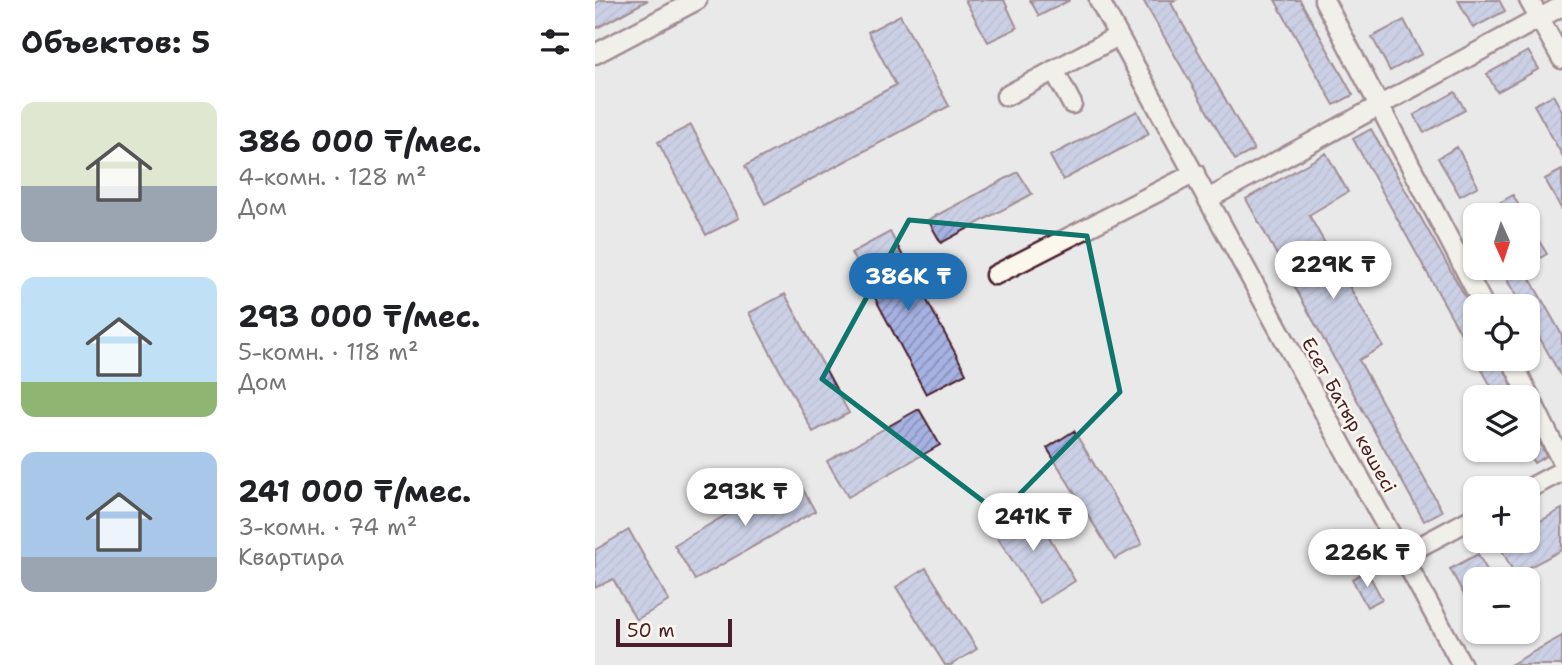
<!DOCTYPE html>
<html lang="ru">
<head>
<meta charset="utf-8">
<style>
  body { margin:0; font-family:"Shantell Sans",sans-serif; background:#f6f6f6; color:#202124; height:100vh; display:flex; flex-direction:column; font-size:26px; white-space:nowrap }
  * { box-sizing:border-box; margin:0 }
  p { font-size:23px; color:#757577 }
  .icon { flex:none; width:38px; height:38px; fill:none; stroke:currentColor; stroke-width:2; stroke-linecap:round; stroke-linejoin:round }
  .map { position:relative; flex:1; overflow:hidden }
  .details { display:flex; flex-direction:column; background:#fff; width:595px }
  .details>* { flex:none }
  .needle { width:46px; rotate:177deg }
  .controls { position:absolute; left:868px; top:203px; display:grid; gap:14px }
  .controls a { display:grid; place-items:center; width:77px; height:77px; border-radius:14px; background:#fff; box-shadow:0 2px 5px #0004; font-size:35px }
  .scale { position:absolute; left:21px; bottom:18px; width:116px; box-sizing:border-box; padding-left:7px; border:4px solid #4a1f2b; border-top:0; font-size:19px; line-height:24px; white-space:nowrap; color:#4a1f2b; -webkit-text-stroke:5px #fbf7ec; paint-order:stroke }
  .price { position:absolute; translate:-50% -60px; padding:0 16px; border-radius:24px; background:#fff; color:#222; font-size:23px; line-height:46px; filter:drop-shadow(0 2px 4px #0008) }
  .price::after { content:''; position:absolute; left:50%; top:42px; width:21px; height:16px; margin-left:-10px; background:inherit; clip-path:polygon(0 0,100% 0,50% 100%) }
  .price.selected { background:#1f6fb2; color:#fff }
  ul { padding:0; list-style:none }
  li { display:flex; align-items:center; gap:21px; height:175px; padding:0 21px }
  li span { display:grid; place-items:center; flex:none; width:196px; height:140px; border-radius:14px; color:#555 }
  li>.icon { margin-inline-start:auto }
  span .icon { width:84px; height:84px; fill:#fffc; stroke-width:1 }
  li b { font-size:30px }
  h2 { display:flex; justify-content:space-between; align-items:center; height:84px; padding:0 21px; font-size:30px }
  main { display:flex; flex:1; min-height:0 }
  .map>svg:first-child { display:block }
  .building { fill:url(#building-hatch); stroke:#4a1f2b; stroke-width:2 }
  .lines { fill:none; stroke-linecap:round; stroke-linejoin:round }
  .minor-casing { stroke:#4a1f2b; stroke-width:23 }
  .minor { stroke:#fbf7ec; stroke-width:18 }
  .marked { fill:none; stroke:#0f766e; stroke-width:5; stroke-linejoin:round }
  .labels { text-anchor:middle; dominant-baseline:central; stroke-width:5; stroke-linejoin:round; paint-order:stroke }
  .street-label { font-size:19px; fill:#4a1f2b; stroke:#fbf7ec }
</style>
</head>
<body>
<main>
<section class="details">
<h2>Объектов: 5<svg class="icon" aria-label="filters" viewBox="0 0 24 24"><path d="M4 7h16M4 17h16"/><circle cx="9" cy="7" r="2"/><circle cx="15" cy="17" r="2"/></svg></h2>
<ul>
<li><span style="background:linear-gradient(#dfe7d0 60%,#9aa5b1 0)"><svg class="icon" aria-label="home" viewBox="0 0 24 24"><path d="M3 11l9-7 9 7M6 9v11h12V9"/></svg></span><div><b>386 000 ₸/мес.</b><p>4-комн. · 128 m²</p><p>Дом</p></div></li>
<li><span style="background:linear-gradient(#bfe0f5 75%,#8fb573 0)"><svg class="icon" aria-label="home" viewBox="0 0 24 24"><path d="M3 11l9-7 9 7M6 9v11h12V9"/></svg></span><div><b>293 000 ₸/мес.</b><p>5-комн. · 118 m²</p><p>Дом</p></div></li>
<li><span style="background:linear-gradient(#a9c7e8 75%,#9aa5b1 0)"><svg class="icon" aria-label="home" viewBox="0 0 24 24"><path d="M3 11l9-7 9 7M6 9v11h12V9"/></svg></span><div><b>241 000 ₸/мес.</b><p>3-комн. · 74 m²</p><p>Квартира</p></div></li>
</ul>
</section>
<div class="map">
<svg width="967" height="665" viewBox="0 0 967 665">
  <defs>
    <pattern id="building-hatch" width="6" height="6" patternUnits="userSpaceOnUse" patternTransform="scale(1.75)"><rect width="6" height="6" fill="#a6b2e2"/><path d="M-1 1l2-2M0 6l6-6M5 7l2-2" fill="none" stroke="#8990b7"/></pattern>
  </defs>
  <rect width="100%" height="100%" fill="#eae9ea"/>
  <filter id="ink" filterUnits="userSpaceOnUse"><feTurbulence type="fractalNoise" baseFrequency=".0143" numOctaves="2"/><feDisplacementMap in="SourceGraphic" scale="14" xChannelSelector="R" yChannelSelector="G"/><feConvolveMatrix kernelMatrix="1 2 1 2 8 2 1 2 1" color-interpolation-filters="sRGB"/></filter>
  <g filter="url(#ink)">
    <path class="building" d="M 6,0 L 53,0 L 0,29 L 0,3 Z
      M 370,0 L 409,0 L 422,28 L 393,42 Z
      M 435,0 L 475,0 L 444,16 Z
      M 548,0 L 581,0 L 576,3 L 659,150 L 640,160 Z
      M 680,0 L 705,0 L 758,95 L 739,105 Z
      M 863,0 L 904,0 L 910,11 L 878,28 Z
      M 305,15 L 354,106 L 170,204 L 150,166 L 301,85 L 273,32 Z
      M 809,20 L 827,54 L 795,71 L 777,37 Z
      M 933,51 L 944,69 L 902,92 L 892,74 Z
      M 860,92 L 870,110 L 829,133 L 819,115 Z
      M 958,95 L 967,111 L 967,155 L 939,105 Z
      M 542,111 L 554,134 L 468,180 L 455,156 Z
      M 96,125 L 144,218 L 111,235 L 63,142 Z
      M 776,129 L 880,314 L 880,359 L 758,139 Z
      M 862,147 L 883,186 L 865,196 L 843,158 Z
      M 731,153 L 753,192 L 714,215 L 788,346 L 764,360 L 847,511 L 829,521 L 651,199 Z
      M 967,170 L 967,210 L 950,179 Z
      M 423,172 L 437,194 L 346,243 L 333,220 Z
      M 918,195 L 929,215 L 883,215 Z
      M 295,232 L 371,373 L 331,394 L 256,253 Z
      M 941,236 L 952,254 L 933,265 L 933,241 Z
      M 905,268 L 929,268 L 967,335 L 967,378 L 933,317 L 933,306 L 927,306 Z
      M 190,294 L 254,413 L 218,432 L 154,313 Z
      M 881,359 L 905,359 L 922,397 L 902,397 Z
      M 324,409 L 345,445 L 253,497 L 232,461 Z
      M 933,418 L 951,456 L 939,463 L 933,452 Z
      M 479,431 L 547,544 L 520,559 L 452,448 Z
      M 200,475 L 220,511 L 100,580 L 79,545 Z
      M 429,503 L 453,535 L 480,581 L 445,603 L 395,526 Z
      M 967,509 L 967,550 L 920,575 L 902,541 L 933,541 L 933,528 Z
      M 34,530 L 74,601 L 41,620 L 18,579 L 0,588 L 0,550 Z
      M 883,554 L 897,579 L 880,579 L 880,615 L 855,569 Z
      M 331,568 L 382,649 L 356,665 L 350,665 L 301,587 Z
      M 772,571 L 787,599 L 772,607 L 757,579 Z
      M 967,636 L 967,665 L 915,665 Z"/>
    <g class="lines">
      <g class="minor-casing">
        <path id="minor" d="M 504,0 L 867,665
          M 729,0 L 889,306
          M 934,0 L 967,59
          M 0,54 L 102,0
          M 459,70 L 477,104
          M 411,96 L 523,36
          M 613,199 L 967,6
          M 400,275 L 600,173
          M 916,359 L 967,462
          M 933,489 L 967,471
          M 807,556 L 880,517"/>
      </g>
      <use href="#minor" class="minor"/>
    </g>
  </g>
  <path d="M0 0H967V665H0ZM 314,220 L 492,236 L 525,392 L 405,514 L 227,379 Z" fill="#eae9ea" fill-opacity=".55" fill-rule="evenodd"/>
  <path class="marked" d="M 314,220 L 492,236 L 525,392 L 405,514 L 227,379 Z"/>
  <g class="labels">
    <g class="street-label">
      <text transform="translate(754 415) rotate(61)">Есет Батыр көшесі</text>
    </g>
  </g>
</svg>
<div class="controls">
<a><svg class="needle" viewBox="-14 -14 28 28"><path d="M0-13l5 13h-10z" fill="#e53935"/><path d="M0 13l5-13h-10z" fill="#757577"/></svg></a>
<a><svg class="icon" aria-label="locate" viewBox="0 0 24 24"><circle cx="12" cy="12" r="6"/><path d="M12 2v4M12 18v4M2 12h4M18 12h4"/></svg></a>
<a><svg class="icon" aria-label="layers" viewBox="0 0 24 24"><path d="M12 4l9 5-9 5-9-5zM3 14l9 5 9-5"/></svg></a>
<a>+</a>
<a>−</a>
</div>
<div class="scale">50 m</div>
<b class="price" style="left:738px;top:301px">229K ₸</b>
<b class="price selected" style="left:313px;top:313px">386K ₸</b>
<b class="price" style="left:150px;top:528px">293K ₸</b>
<b class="price" style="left:438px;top:553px">241K ₸</b>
<b class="price" style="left:772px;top:589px">226K ₸</b>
</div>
</main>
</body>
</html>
